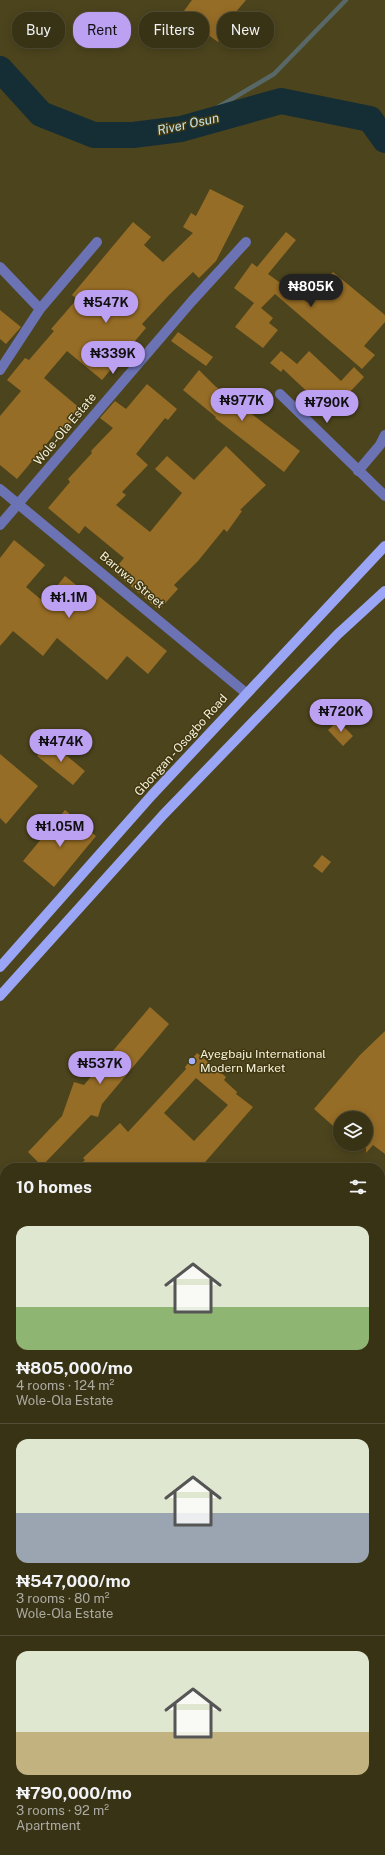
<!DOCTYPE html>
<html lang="en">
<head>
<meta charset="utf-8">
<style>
  body { margin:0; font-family:"Public Sans",sans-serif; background:#443f23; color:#f1f3f6; height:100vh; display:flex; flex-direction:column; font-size:15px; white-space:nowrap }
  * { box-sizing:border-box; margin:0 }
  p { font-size:13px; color:#abaaa1 }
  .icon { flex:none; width:22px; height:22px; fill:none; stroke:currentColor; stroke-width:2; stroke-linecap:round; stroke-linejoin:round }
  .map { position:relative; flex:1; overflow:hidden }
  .side { position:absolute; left:0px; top:1163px; width:385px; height:692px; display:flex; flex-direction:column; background:#393316; border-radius:16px 16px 0 0; box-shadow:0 2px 10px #0003,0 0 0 1px #534e35 }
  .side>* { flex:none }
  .top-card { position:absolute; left:12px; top:12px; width:361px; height:36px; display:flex; gap:8px }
  .buttons { position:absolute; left:333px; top:1111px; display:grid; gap:8px }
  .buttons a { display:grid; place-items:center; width:40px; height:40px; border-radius:50%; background:#393316; box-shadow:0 2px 10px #0003,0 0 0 1px #534e35; font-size:20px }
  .price { position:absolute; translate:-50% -34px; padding:0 9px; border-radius:14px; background:#bca0f2; color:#111; font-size:13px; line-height:26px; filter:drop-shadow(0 1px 2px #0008) }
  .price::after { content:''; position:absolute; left:50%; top:24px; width:12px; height:9px; margin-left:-6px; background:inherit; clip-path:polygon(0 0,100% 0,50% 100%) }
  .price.selected { background:#222; color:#fff }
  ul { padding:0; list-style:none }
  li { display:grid; align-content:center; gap:8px; height:212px; padding:0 16px }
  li+li { border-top:1px solid #534e35 }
  li span { display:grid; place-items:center; height:124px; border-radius:12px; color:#555 }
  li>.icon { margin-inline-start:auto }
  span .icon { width:72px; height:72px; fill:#fffc; stroke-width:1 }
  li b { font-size:17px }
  h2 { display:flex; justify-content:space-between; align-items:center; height:48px; padding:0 16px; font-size:17px }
  .chip { padding:0 14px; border-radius:16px; background:#393316; box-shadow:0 2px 10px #0003,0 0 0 1px #534e35; font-size:14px; line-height:36px }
  .chip.selected { background:#bca0f2; color:#111 }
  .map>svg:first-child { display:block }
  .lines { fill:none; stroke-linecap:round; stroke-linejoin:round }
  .stream { stroke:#586867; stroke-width:4.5 }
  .river { stroke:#152e35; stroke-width:26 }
  .building { fill:#966d26; fill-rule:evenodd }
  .minor { stroke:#6b73b5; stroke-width:10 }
  .major { stroke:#9aa5f5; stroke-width:10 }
  .poi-dot { fill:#a6b1fc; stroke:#423912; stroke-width:1.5 }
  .labels { text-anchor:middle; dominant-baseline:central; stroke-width:3; stroke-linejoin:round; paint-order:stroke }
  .street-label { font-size:12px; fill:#f5f1db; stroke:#423912 }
  .poi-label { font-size:12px; fill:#f5f1db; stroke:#423912; text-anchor:start }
  .water-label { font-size:13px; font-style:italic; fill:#c1e4ee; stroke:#423912 }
</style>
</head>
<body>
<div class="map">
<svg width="385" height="1855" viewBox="0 0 385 1855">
  <rect width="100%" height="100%" fill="#4c441d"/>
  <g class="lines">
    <path class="stream" d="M 181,129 L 274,74 L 346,0"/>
    <path class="river" d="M 0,69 L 41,114 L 94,135 L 133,135 L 181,129 L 281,101 L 370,119 L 385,140"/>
  </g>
  <path class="building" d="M 192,0 L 246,0 L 229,20 L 233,22 L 218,42 L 181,15 Z
    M 210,189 L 244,206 L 216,261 L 199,278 L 193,272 L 170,294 L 142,324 L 146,328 L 102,380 L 67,351 L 44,378 L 82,410 L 63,432 L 59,429 L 17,479 L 0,465 L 0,416 L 21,391 L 7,380 L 25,358 L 29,360 L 54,331 L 51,329 L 77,299 L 72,295 L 133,222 L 151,237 L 144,245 L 163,262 L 193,233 L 183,227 L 191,213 L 196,216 Z
    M 286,232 L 296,240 L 268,274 L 307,302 L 333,272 L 385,315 L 385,322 L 364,346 L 375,355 L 362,369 L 275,294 L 261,308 L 273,318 L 269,323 L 278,330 L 263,348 L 235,327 L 254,303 L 234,288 L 252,263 L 257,267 Z
    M 0,310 L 21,327 L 6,344 L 0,339 Z
    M 178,332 L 213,357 L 206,366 L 171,341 Z
    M 281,351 L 297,364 L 309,351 L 341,381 L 354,367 L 364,377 L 330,413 L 283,369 L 281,372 L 270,363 Z
    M 199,370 L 215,386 L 300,451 L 284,472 L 215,418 L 216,417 L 183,390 Z
    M 147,384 L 177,409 L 168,420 L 165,418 L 136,454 L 148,465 L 122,492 L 126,495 L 116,505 L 150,532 L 182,493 L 155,469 L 167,456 L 194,480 L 226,446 L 266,485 L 240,510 L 242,511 L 227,532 L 224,529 L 198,561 L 174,585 L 178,589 L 159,610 L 113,571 L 124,558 L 85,526 L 79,534 L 48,508 L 70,482 L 68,479 L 92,453 L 91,451 L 113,428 L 100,418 L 115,401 L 126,409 Z
    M 14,540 L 45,565 L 26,587 L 44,602 L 65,576 L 92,598 L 96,594 L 167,651 L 148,674 L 127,656 L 107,680 L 57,638 L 43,656 L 13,631 L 0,646 L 0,558 Z
    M 338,721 L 353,736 L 343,746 L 328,730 Z
    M 49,741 L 85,771 L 73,785 L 37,756 Z
    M 0,754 L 38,786 L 6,824 L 0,818 Z
    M 65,810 L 96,836 L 54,887 L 23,861 Z
    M 322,855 L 331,862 L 322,873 L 313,866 Z
    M 150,1007 L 169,1024 L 102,1104 L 98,1117 L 91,1115 L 42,1166 L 28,1152 L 62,1116 L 74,1082 L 84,1085 Z
    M 385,1031 L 385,1154 L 373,1145 L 366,1153 L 366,1118 L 340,1118 L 340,1132 L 314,1109 L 360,1055 Z
    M 197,1053 L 226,1077 L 224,1080 L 237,1092 L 236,1094 L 253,1107 L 200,1168 L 76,1168 L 85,1160 L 83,1158 L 120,1123 L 128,1132 L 186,1069 L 185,1067 ZM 196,1078 L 228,1105 L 194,1141 L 164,1113 Z"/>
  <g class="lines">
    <path class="minor" d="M 0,267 L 40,309
      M 0,370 L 40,309 L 97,242
      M 280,394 L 385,496
      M 358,471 L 380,445 L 385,435
      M 0,489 L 246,693
      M 0,525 L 192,301 L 246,242
      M 0,1236 L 5,1240
      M 0,1318 L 5,1312
      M 380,1483 L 385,1478
      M 380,1557 L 385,1562
      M 0,1562 L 5,1557
      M 0,1640 L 5,1645
      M 380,1775 L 385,1779
      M 0,1783 L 5,1777
      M 380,1833 L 385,1827
      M 236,1850 L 243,1855
      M 144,1855 L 148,1850
      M 360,1855 L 364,1850"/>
    <path class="major" d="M 0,967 L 152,795 L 385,546
      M 0,996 L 163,815 L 338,634 L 385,591"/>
  </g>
  <circle class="poi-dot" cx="192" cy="1061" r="4"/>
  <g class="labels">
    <g class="street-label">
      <text transform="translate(65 429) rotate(-50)">Wole-Ola Estate</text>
      <text transform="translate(132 580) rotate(40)">Baruwa Street</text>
      <text transform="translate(181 745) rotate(-48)">Gbongan - Osogbo Road</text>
    </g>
    <g class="poi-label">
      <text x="200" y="1054">Ayegbaju International<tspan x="200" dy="14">Modern Market</tspan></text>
    </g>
    <g class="water-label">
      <text transform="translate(188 124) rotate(-12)">River Osun</text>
    </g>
  </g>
</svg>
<div class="buttons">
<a><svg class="icon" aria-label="layers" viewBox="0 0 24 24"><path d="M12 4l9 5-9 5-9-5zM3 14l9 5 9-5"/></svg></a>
</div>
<b class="price selected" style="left:311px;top:308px">₦805K</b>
<b class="price" style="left:106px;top:324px">₦547K</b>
<b class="price" style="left:113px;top:375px">₦339K</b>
<b class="price" style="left:242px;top:422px">₦977K</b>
<b class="price" style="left:327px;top:424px">₦790K</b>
<b class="price" style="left:69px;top:619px">₦1.1M</b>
<b class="price" style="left:341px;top:733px">₦720K</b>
<b class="price" style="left:61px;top:763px">₦474K</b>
<b class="price" style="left:60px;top:848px">₦1.05M</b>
<b class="price" style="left:100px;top:1085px">₦537K</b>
<div class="top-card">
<a class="chip">Buy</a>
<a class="chip selected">Rent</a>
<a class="chip">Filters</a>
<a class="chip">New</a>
</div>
<section class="side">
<h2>10 homes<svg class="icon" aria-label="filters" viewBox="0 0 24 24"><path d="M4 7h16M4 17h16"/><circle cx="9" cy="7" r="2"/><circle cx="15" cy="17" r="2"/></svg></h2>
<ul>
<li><span style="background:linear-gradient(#dfe7d0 65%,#8fb573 0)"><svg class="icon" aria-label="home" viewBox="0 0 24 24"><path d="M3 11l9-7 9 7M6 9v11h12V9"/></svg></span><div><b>₦805,000/mo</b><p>4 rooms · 124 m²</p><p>Wole-Ola Estate</p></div></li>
<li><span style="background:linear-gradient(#dfe7d0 60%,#9aa5b1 0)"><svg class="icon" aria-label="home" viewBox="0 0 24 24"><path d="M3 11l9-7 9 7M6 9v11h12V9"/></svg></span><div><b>₦547,000/mo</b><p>3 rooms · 80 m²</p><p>Wole-Ola Estate</p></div></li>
<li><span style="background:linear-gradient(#dfe7d0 65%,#c2b280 0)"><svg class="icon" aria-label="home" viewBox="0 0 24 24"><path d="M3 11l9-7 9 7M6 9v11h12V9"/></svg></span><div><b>₦790,000/mo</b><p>3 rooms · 92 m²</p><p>Apartment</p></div></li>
</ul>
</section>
</div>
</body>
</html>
